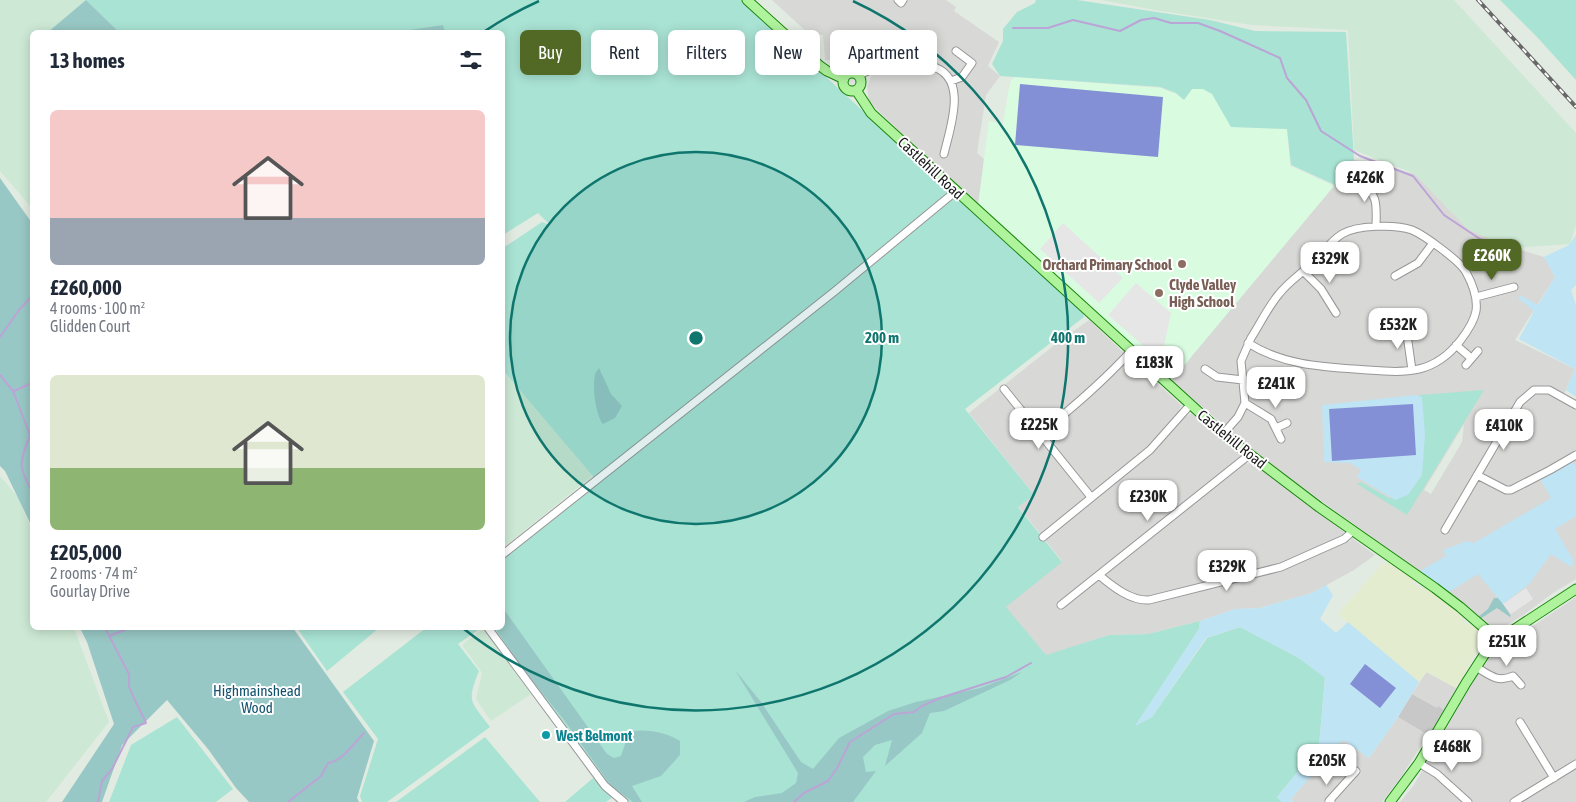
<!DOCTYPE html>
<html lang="en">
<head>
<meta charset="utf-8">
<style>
  body { margin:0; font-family:"Asap Condensed",sans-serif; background:#f2f2f3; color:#1f2937; height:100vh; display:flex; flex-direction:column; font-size:19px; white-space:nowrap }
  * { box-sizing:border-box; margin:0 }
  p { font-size:16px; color:#747a83 }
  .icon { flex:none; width:28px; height:28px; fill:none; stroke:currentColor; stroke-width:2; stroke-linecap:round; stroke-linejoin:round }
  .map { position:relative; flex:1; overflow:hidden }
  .details { position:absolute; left:30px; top:30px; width:475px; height:600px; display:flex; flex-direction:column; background:#fff; border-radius:8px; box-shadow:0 2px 12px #0003 }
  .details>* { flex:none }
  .banner { position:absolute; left:520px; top:30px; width:475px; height:45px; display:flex; gap:10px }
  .price { position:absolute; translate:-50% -42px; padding:0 11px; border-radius:10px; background:#fff; color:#222; font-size:16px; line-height:32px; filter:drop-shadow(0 1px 2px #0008) }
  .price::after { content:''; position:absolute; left:50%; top:30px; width:15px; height:11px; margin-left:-8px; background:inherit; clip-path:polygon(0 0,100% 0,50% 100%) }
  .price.on { background:#526825; color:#fff }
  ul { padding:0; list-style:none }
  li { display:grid; align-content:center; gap:10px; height:265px; padding:0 20px }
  li span { display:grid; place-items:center; height:155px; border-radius:8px; color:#555 }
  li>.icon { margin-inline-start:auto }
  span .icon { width:90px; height:90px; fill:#fffc; stroke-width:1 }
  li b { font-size:21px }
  h2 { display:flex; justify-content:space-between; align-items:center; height:60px; padding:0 20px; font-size:21px }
  .chip { padding:0 18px; border-radius:8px; background:#fff; box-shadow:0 2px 12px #0003; font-size:18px; line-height:45px }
  .chip.on { background:#526825; color:#fff }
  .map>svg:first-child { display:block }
  .residential { fill:#d8d8d7; fill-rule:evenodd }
  .commercial { fill:#e4ecd0 }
  .education { fill:#d9fce1 }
  .religious { fill:#c8c8c8 }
  .farmland { fill:#cde9d5 }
  .grass { fill:#a9e3d4 }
  .forest { fill:#98c8c5 }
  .park { fill:#bfe4f4 }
  .pitch { fill:#8490d5 }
  .parking { fill:#e6e6e6 }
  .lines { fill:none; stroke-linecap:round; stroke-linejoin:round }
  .stream { stroke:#bba4d6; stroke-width:2 }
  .minor-casing { stroke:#979797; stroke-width:9 }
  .major-casing { stroke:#18860b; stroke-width:11 }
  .minor { stroke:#fff; stroke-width:7 }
  .major { stroke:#aff49d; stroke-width:9 }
  .rail-casing { stroke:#686868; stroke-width:4 }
  .rail { stroke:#fff; stroke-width:2; stroke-dasharray:5.5; stroke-linecap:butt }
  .ring { fill:none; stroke:#0f766e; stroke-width:2.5 }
  .education-dot { fill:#8d6e63; stroke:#fff; stroke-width:2 }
  .culture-dot { fill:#0f9aa8; stroke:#fff; stroke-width:2 }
  .labels { text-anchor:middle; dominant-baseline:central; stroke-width:4; stroke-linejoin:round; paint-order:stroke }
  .street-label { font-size:15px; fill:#1a1a1a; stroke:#fff }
  .education-label { font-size:15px; font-weight:bold; fill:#785e54; stroke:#fff; text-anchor:end }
  .park-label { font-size:15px; fill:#13526e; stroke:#fff }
  .culture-label { font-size:15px; font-weight:bold; fill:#0d838f; stroke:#fff; text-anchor:start }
  .centre { fill:#0f766e; stroke:#fff; stroke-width:2.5 }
  .ring-label { font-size:15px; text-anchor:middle; font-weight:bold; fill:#0f766e; stroke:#fff; stroke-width:4; stroke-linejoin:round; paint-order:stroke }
</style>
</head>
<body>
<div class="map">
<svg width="1576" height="802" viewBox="0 0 1576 802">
  <rect width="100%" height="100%" fill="#e2ebe1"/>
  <path class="residential" d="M 772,0 L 946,0 L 956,7 L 954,11 L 999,42 L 988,66 L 1000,76 L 986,95 L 977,153 L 984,159 L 978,206 L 869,102 L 867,87 L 871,76 L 867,63 L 825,60 L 823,35 L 809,34 Z
    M 1354,160 L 1415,174 L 1469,230 L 1514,248 L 1544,257 L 1555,277 L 1515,340 L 1575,369 L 1562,399 L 1576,408 L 1576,579 L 1553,593 L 1522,616 L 1498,630 L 1493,629 L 1449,592 L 1274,467 L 1171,381 ZM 1464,424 L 1462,442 L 1431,494 L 1424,490 Z
    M 1089,320 L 1123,352 L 1120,355 L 1127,361 L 1130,358 L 1182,406 L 1179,409 L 1187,416 L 1191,413 L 1242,455 L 1240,458 L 1248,464 L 1250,461 L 1344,532 L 1341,536 L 1350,542 L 1352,538 L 1375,555 L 1354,570 L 1312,593 L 1260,608 L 1235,609 L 1200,621 L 1148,634 L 1109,635 L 1046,656 L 1005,607 L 1062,561 L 1018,506 L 1034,495 L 969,413 L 1057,343 Z
    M 1576,597 L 1576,802 L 1400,802 L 1414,785 L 1477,675 L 1488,659 L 1512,640 Z
    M 1426,672 L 1456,688 L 1444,710 L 1438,707 L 1437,708 L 1412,694 Z
    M 1398,717 L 1428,735 L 1401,777 L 1382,802 L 1294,802 L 1291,799 L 1343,739 L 1369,758 Z"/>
  <path class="commercial" d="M 1390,563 L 1413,578 L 1413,583 L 1421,588 L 1425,587 L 1464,617 L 1464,623 L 1473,624 L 1489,639 L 1476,653 L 1456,688 L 1427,672 L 1419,682 L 1338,614 L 1382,564 Z"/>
  <path class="education" d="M 1014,77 L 1160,88 L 1176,94 L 1184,100 L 1192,89 L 1203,89 L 1212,94 L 1231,127 L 1287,129 L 1290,166 L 1334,186 L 1171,381 L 978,206 L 989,121 L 1003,124 L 1009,88 L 1011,81 Z"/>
  <path class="religious" d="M 1412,694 L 1437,708 L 1438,706 L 1444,710 L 1432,732 L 1428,735 L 1398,717 Z"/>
  <path class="farmland" d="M 0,0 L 86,0 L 48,32 L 32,32 L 32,208 L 0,171 Z
    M 1101,0 L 1454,0 L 1576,133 L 1576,225 L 1570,244 L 1514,248 L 1469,230 L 1415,174 L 1354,150 L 1348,30 L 1252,25 L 1155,10 Z
    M 502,367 L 592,476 L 503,548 Z
    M 0,476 L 17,496 L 32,530 L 32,628 L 74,628 L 109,722 L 46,802 L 0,802 Z
    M 483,629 L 531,694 L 491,721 L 476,699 L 482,673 L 462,645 Z"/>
  <path class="grass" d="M 86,0 L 742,0 L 1083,313 L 1084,317 L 965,409 L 1034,495 L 1018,507 L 1062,562 L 1006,607 L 1046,655 L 1109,635 L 1148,634 L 1200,621 L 1199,629 L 1136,725 L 1152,717 L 1207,638 L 1240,627 L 1299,658 L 1325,677 L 1319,746 L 1277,797 L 1282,802 L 622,802 L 599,777 L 488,628 L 502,628 L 503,555 L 596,480 L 503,370 L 503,248 L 542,222 L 550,225 L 538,213 L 503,235 L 502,32 L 119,32 Z
    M 1036,0 L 1077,0 L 1210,20 L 1255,31 L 1346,32 L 1354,160 L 1335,185 L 1291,165 L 1287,129 L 1231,127 L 1212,94 L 1203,89 L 1192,89 L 1184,100 L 1176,93 L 1160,87 L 1000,76 L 992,64 L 1003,41 L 1003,29 L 1017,12 L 1035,3 Z
    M 1500,0 L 1576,0 L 1576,80 L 1537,37 Z
    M 1484,390 L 1407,515 L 1357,484 L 1361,482 L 1389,498 L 1398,497 L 1420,409 L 1419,395 Z
    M 297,628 L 379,628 L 327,671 Z
    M 426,628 L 481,628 L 458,644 L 479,671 C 466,703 471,701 490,727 L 387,802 L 362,802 L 360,796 L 378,739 L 343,692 Z
    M 177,717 L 233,789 L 216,802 L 109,802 L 131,745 Z
    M 485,737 L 540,802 L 396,802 Z
    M 593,778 L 613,797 L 606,802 L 565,802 Z"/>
  <path class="forest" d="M 86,0 L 119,32 L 48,32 Z
    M 443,25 L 445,32 L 410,32 L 410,30 Z
    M 0,178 L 32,223 L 32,527 L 5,471 L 0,466 Z
    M 599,368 L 611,394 L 622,406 L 615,418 L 603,424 C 596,416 592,387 595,375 C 595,373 598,370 599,368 Z
    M 1494,598 L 1499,598 L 1511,616 L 1510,617 L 1497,608 L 1480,619 L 1478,617 L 1488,609 Z
    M 503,608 L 607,754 L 614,758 L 621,756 L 625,744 L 634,731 C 648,729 668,733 680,741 L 680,755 L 661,776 L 632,786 L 642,802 L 633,802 L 611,786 L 564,720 L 521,667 L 495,628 L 502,628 Z
    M 80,628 L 293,628 L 374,741 L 357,798 L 359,802 L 249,802 L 236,788 L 208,749 L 167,700 L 122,745 L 102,802 L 62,802 L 114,724 L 87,642 Z
    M 735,670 L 761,702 L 801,762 L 813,769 L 839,738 L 888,711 L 916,702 L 980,688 L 1022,672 L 1010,680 L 944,711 L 930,713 L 922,733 L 885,766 L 892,740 L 875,745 L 863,757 L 866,772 L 876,771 L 853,802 L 744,802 L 755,797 L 782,793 L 796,783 L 798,773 Z"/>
  <path class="park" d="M 1576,235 L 1576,285 L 1571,290 L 1576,305 L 1576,397 L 1566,390 L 1575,369 L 1519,339 L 1534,311 L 1518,298 L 1520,295 L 1538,305 L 1555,277 L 1544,257 L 1569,245 Z
    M 1416,395 L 1422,397 L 1425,434 L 1422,475 L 1408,495 L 1395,500 L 1357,477 L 1361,470 L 1350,463 L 1324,462 L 1322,405 Z
    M 1573,461 L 1576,467 L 1576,516 L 1555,529 L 1574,561 L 1571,567 L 1551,554 L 1529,584 L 1503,604 L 1478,574 L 1449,592 L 1420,571 L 1446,556 L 1443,550 L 1467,541 L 1474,543 L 1551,498 L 1540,479 Z
    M 1326,585 L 1333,595 L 1320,619 L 1336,633 L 1348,622 L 1419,682 L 1398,717 L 1369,758 L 1343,740 L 1291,799 L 1294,802 L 1282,802 L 1277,797 L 1319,746 L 1325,678 L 1299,658 L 1240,627 L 1206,638 L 1152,717 L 1135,726 L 1199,629 L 1200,621 L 1235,609 L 1260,608 L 1312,593 Z"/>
  <path class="pitch" d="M 1020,84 L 1163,97 L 1158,157 L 1015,145 Z
    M 1413,404 L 1416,455 L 1332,461 L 1329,409 Z
    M 1365,664 L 1396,688 L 1380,708 L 1350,684 Z"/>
  <path class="parking" d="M 1063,223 L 1123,278 L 1099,303 L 1040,249 Z
    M 1136,283 L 1171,313 L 1164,347 L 1153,354 L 1108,315 Z
    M 1526,588 L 1533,599 L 1511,614 L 1503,604 Z"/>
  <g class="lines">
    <path class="stream" d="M 1013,28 L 1048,28 L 1073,20 L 1120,31 L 1141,20 L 1154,18 L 1171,23 L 1198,23 L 1220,31 L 1280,58 L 1287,78 L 1306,100 L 1321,131 L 1360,156 L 1413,176 L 1444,215 L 1480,239 L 1490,242
      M 0,337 L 19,310 L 32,296
      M 0,375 L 13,391 L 30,435 C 20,462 17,466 32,491
      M 14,391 L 32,383
      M 109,636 L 130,628
      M 98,802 L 102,781 L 112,769 L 133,727 L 146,723 L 132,694 L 129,686 L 129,674 L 105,628
      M 288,802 L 321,776 L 328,763 C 345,759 352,745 364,733
      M 794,802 L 804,793 L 828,781 L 837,768 L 850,742 L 894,714 L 914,712 L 922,706 L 940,698 L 1006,677 L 1031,663"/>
    <g class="minor-casing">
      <path id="minor" d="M 898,0 L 901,3 L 903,0
        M 858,76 C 877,65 890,66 911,66 C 917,66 924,65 930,66 C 970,75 950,128 944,154
        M 951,81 L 962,77 L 972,63 L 956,51
        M 1359,178 C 1377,196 1377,201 1376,225
        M 1304,272 L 1321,289 L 1336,313
        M 1395,276 L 1418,263 L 1433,243
        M 1476,297 L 1514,287
        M 1406,328 L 1412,370
        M 1394,329 L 1417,325
        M 1456,345 L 1471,358
        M 1466,365 L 1478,351
        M 1205,369 L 1217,377 L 1243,380
        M 1004,389 L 1091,497
        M 1245,403 L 1271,419 L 1281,439
        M 1276,428 L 1287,423
        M 1040,434 C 1072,408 1103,382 1131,351
        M 1223,434 L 1238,417 L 1245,403 L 1241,361 L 1251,338 C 1260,324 1268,307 1279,294 C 1289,281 1304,272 1315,260 C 1323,252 1332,240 1342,234 C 1357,225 1395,224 1412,230 C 1424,235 1460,261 1466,272 C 1472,283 1478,297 1476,311 C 1474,322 1467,332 1460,341 C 1434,374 1407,373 1368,370 C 1326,367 1284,366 1248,343
        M 1477,475 L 1506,490 L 1511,490 L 1550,470 L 1576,455
        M 1445,530 L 1520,402 L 1534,390 L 1549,390 L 1576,405
        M 1043,537 L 1150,450 L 1190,405
        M 502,555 L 835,291 L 956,191
        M 1099,575 C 1113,587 1131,601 1149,600 L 1281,567 L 1344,539 L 1353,531
        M 1061,605 L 1249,455
        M 488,628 L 605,786 L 624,802
        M 1476,667 C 1490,675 1497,683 1513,676 L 1521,685
        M 1520,722 L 1554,778
        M 1419,763 L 1437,774 L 1468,802
        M 1331,802 L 1329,801 L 1356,771
        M 1514,802 L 1576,764"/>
    </g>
    <g class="major-casing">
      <path id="major" d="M 747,0 L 820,66 L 827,71 L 844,79
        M843 82a9 9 0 1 1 18 0a9 9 0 1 1-18 0Z
        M 856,90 L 871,113 L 1223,434 L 1319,507 L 1435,588 L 1460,607 L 1498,640
        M 1390,802 L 1419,763 L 1466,683 L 1486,652 L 1498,640 L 1576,589"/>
    </g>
    <use href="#minor" class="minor"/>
    <use href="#major" class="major"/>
    <g class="rail-casing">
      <path id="rail" d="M 1478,0 L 1576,107"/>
    </g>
    <use href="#rail" class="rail"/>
  </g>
  <circle cx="696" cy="338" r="186" fill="#0f766e" fill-opacity=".12"/>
  <g class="ring">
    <circle cx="696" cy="338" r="186"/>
    <path d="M485 31A372 372 0 0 1 539 1M853 1A372 372 0 1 1 464 629"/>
  </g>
  <g class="education-dot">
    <circle cx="1182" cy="264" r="5"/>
    <circle cx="1159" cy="293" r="5"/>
  </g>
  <circle class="culture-dot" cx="546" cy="735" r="5"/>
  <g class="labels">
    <g class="street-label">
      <text transform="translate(931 168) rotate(43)">Castlehill Road</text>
      <text transform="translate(1232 439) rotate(39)">Castlehill Road</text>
    </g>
    <g class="education-label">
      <text x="1172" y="264">Orchard Primary School</text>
      <text x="1169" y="284" text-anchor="start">Clyde Valley<tspan x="1169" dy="17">High School</tspan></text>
    </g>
    <g class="park-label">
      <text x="257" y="690">Highmainshead<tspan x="257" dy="17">Wood</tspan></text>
    </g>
    <g class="culture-label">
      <text x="556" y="735">West Belmont</text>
    </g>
  </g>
  <circle cx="696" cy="338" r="8" class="centre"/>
  <g class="ring-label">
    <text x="882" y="343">200 m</text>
    <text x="1068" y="343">400 m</text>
  </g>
</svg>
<b class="price" style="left:1365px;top:203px">£426K</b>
<b class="price on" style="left:1492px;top:281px">£260K</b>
<b class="price" style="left:1330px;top:284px">£329K</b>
<b class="price" style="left:1398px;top:350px">£532K</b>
<b class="price" style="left:1154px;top:388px">£183K</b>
<b class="price" style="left:1276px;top:409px">£241K</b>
<b class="price" style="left:1039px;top:450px">£225K</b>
<b class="price" style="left:1504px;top:451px">£410K</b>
<b class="price" style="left:1148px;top:522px">£230K</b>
<b class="price" style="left:1227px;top:592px">£329K</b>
<b class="price" style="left:1507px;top:667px">£251K</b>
<b class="price" style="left:1452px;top:772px">£468K</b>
<b class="price" style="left:1327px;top:786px">£205K</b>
<div class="banner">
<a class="chip on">Buy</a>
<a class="chip">Rent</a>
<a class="chip">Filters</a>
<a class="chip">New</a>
<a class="chip">Apartment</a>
</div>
<section class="details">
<h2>13 homes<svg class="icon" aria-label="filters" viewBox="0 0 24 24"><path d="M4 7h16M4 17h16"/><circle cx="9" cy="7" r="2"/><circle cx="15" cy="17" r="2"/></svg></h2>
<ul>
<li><span style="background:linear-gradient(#f6c9c9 70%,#9aa5b1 0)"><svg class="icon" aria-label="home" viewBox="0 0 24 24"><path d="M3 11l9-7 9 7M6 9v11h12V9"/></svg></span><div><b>£260,000</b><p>4 rooms · 100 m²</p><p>Glidden Court</p></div></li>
<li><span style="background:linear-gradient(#dfe7d0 60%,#8fb573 0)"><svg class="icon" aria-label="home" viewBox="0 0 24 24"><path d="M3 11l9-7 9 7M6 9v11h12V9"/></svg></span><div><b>£205,000</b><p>2 rooms · 74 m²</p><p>Gourlay Drive</p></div></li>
</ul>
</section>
</div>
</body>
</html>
